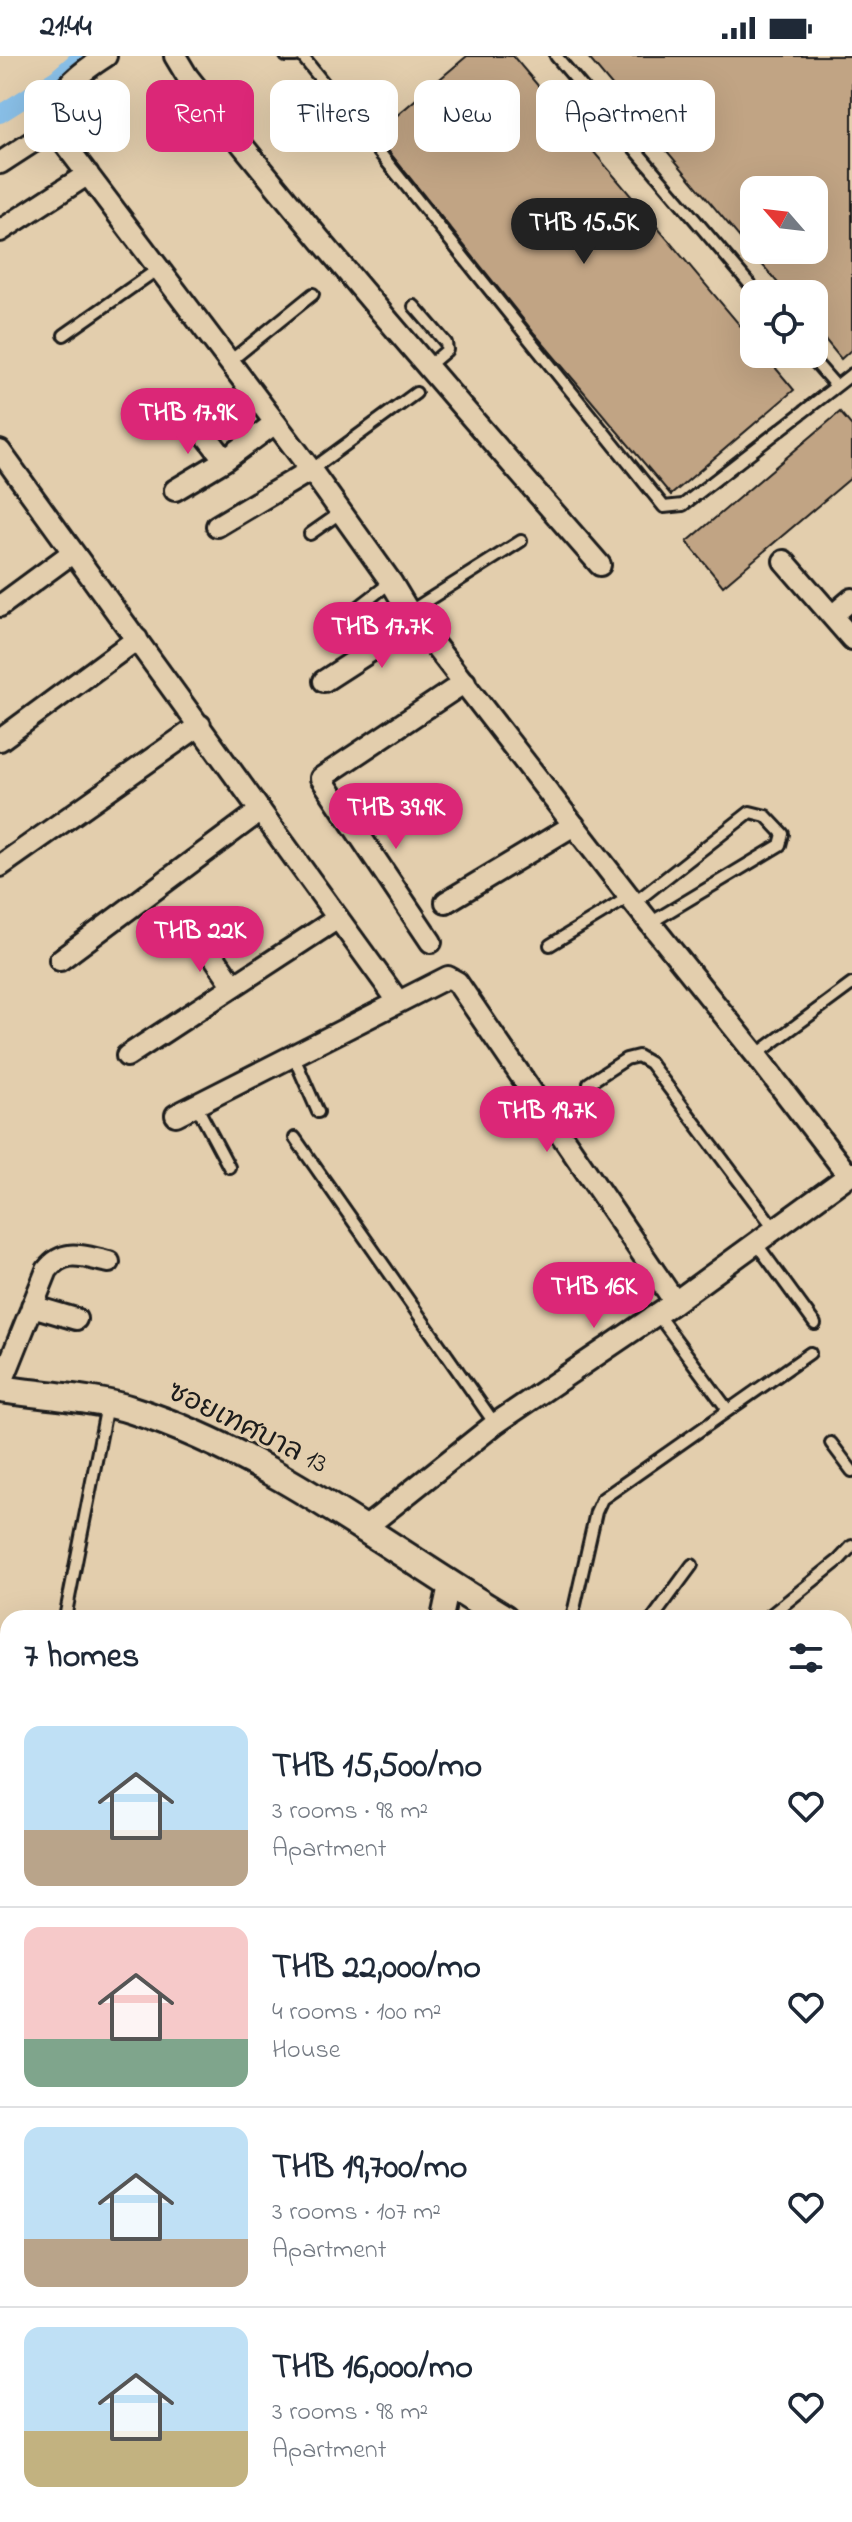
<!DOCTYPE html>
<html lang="en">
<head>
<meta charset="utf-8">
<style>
  body { margin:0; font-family:"Indie Flower","Playpen Sans Thai",sans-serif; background:#f2f2f3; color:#1f2937; height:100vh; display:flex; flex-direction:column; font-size:30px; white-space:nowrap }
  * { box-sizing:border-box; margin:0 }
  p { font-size:26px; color:#747a83 }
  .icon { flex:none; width:44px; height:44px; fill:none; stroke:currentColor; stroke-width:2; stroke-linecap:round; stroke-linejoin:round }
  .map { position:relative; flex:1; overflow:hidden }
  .panel { position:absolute; left:0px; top:1554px; width:852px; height:912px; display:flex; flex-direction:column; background:#fff; border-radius:24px 24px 0 0; box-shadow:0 8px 32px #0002 }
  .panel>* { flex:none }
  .banner { position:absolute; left:24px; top:24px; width:804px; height:72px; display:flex; gap:16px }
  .needle { width:52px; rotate:298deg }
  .controls { position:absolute; left:740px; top:120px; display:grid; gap:16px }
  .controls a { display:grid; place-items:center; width:88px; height:88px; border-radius:16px; background:#fff; box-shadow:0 8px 32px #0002; font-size:40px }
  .price { position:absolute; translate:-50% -68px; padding:0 18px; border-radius:28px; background:#db2777; color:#fff; font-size:26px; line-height:52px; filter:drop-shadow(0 2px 4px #0008) }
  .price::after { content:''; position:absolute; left:50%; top:48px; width:24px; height:18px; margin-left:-12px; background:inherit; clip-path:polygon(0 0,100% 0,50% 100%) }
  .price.selected { background:#222; color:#fff }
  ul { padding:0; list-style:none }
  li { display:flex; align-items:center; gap:24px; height:200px; padding:0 24px }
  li+li { border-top:2px solid #e0e1e3 }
  li span { display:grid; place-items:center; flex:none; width:224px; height:160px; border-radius:16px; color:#555 }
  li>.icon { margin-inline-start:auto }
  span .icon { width:96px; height:96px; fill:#fffc; stroke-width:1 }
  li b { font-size:34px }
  h2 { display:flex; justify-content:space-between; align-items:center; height:96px; padding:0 24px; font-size:34px }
  .tag { padding:0 28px; border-radius:16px; background:#fff; box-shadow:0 8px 32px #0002; font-size:28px; line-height:72px }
  .tag.selected { background:#db2777; color:#fff }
  .status { display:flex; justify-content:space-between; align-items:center; height:56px; padding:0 40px; background:#fff; direction:ltr }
  .status svg { height:22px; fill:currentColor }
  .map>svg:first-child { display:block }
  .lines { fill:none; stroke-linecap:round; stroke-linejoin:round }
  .canal { stroke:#89bfe7; stroke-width:18 }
  .building { fill:#c1a484; stroke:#1c1c1c; stroke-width:2; fill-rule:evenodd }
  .service-casing { stroke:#1c1c1c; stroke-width:16 }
  .minor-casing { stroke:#1c1c1c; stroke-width:26 }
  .tertiary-casing { stroke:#1c1c1c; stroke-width:32 }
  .service { stroke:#e3cead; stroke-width:10 }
  .minor { stroke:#e3cead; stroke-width:20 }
  .tertiary { stroke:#e3cead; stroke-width:26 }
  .labels { text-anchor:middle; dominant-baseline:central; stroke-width:6; stroke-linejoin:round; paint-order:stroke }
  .street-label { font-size:28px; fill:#1c1c1c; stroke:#e3cead }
</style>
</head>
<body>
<div class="status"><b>21:44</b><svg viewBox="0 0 49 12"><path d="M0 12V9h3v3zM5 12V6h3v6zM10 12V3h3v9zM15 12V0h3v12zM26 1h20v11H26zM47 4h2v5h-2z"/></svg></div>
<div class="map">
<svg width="852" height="2466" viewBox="0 0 852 2466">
  <rect width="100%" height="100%" fill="#e3cead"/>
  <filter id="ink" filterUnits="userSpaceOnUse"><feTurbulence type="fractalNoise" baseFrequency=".0125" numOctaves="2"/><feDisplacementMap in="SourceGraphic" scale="16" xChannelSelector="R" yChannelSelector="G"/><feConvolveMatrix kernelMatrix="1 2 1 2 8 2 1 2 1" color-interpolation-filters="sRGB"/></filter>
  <g filter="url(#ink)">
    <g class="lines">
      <path class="canal" d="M 0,58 L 57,22 L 82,0"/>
    </g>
    <path class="building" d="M 467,0 L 513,0 L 754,286 L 754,298 L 764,298 L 794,334 L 671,439 L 535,278 L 375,78 Z
      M 587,0 L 852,0 L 852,293 L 841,303 L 814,270 L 814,238 L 787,238 ZM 754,134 L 814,134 L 814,194 L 754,194 Z
      M 840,356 L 852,370 L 852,421 L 723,530 L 687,486 Z"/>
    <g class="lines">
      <g class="service-casing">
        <path id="service" d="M 286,0 L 296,0
          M 302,0 L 664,451 L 683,449 L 852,318
          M 556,0 L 758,238
          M 414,250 L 446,287 L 447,294 L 427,311
          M 64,279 L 158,213
          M 808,298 L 836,330
          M 229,306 L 313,238
          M 311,414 L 416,337
          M 310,478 L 340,457
          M 409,556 L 521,485
          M 347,560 L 391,526
          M 634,847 L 750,756 L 766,760 L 783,778 L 780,789 L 650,867
          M 550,889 L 629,841
          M 293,999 L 318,1056
          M 756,999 L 852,928
          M 589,1027 L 626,1003 L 638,1000 L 650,1007 L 775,1173
          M 196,1049 L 229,1111
          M 295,1082 L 495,1368
          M 756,1187 L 815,1268
          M 657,1258 L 728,1354
          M 831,1387 L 852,1415
          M 65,1562 L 107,1349
          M 572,1562 L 596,1456 L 602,1443 L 810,1297
          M 653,1562 L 692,1509
          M 767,1562 L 839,1504 L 852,1490
          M 844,1918 L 852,1905
          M 0,2247 L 8,2249
          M 306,2466 L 308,2458
          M 584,2466 L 587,2458
          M 667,2466 L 670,2458
          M 738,2466 L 741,2458"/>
      </g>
      <g class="minor-casing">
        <path id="minor" d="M 106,0 C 81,16 40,44 58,79 L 311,414 L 391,526 L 409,556 L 634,847 L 756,999 L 848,1119
          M 175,0 L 187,20 C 319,187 459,348 600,509
          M 0,107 L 54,72
          M 0,175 L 88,118
          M 187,355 L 225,404 L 275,367
          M 0,395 L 398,945
          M 175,434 L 225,404
          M 217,470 L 311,414
          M 784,505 L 852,583
          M 0,550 L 72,497
          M 832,560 L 852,543
          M 324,625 L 417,565
          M 0,684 L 137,583
          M 0,810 L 200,669
          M 446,846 L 574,769
          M 201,882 L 234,930
          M 431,886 L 321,722 L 465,626
          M 60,904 L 260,755
          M 127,1000 L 338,862
          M 176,1059 L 448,921 L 457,926 L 675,1246
          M 32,1250 L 76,1263
          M 0,1331 L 47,1214 C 65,1191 84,1201 109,1206
          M 365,1472 L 495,1368 L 675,1246 L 852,1117
          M 442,1562 L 449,1529
          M 844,2348 L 852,2353
          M 262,2466 L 264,2458"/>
      </g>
      <g class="tertiary-casing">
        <path id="tertiary" d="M 0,1333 C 40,1339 96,1342 132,1354 C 269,1398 383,1489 504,1562
          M 844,1740 L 852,1744"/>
      </g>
      <use href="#service" class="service"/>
      <use href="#minor" class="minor"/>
      <use href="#tertiary" class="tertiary"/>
    </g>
  </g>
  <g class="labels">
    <g class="street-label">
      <text transform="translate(247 1373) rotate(26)">ซอยเทศบาล 13</text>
    </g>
  </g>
</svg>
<div class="controls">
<a><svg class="needle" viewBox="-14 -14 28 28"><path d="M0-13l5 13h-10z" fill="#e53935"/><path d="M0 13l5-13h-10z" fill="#747a83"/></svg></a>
<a><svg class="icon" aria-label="locate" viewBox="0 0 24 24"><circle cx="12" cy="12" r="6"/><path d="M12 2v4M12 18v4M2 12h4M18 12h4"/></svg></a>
</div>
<b class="price selected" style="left:584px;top:210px">THB 15.5K</b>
<b class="price" style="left:188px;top:400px">THB 17.9K</b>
<b class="price" style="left:382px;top:614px">THB 17.7K</b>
<b class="price" style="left:396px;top:795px">THB 39.9K</b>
<b class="price" style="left:200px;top:918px">THB 22K</b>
<b class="price" style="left:547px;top:1098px">THB 19.7K</b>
<b class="price" style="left:594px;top:1274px">THB 16K</b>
<div class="banner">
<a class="tag">Buy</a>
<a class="tag selected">Rent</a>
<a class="tag">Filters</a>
<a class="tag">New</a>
<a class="tag">Apartment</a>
</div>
<section class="panel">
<h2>7 homes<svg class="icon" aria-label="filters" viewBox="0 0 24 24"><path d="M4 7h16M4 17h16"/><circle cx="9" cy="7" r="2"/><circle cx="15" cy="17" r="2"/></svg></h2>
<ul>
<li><span style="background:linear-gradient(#bfe0f5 65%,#b9a48a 0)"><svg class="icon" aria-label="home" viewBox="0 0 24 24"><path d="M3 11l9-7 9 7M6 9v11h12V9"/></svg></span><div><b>THB 15,500/mo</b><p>3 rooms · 98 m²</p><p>Apartment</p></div><svg class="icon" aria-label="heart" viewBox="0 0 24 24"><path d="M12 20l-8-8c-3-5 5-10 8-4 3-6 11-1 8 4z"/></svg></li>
<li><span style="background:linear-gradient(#f6c9c9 70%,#7fa58c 0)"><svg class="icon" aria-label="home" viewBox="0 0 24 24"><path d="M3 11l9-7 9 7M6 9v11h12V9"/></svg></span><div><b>THB 22,000/mo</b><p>4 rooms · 100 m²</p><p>House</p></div><svg class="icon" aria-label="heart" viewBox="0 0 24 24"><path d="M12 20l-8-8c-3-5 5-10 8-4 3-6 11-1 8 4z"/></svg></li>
<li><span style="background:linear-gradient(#bfe0f5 70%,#b9a48a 0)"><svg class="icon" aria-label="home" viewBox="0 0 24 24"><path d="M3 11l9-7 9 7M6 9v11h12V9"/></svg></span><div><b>THB 19,700/mo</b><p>3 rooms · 107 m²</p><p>Apartment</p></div><svg class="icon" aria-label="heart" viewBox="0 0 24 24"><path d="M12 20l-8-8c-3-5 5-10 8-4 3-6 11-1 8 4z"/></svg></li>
<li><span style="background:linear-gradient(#bfe0f5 65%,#c2b280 0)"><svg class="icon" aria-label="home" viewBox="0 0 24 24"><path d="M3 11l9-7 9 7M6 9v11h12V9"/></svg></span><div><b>THB 16,000/mo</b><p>3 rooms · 98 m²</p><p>Apartment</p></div><svg class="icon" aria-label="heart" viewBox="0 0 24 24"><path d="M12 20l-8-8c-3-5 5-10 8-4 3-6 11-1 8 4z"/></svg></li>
</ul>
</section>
</div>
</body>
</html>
